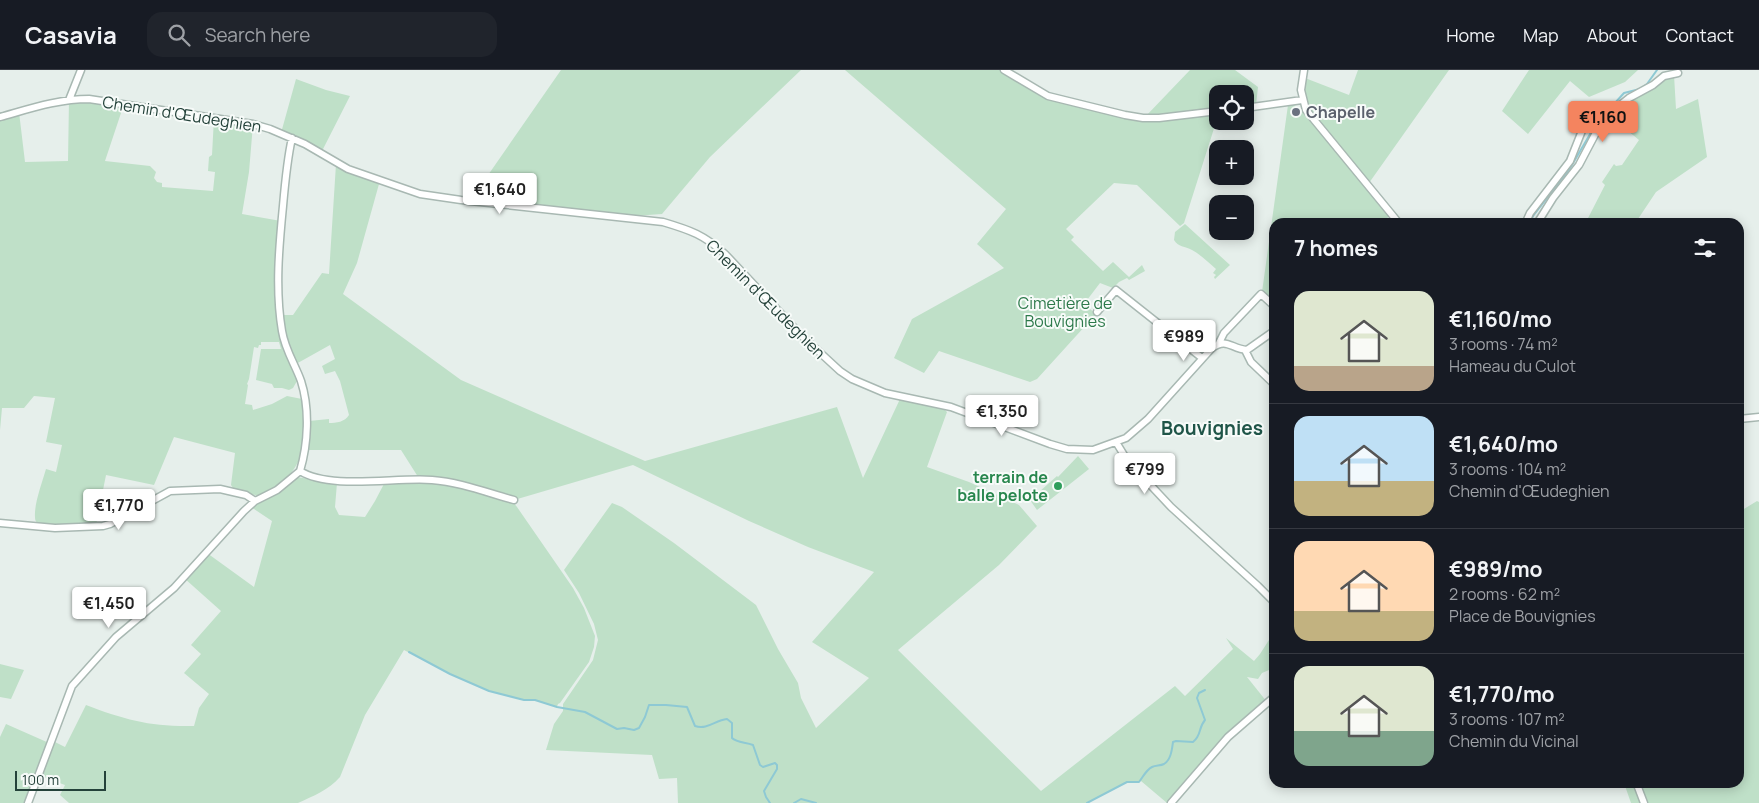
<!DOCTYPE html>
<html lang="en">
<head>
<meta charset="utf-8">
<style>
  body { margin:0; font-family:Manrope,sans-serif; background:#20242c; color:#f1f3f6; height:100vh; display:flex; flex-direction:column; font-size:19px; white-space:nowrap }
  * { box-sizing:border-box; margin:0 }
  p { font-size:16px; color:#9ea1a6 }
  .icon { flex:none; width:28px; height:28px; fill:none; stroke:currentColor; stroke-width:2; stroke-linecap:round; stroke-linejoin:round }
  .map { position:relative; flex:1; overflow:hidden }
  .side { position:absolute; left:1269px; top:148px; width:475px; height:570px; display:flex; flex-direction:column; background:#171b24; border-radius:15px; box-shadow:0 2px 12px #0003 }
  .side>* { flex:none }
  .fabs { position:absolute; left:1209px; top:15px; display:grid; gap:10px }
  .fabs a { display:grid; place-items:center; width:45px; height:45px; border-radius:10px; background:#171b24; box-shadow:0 2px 12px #0003; font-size:25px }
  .scale { position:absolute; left:15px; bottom:12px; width:91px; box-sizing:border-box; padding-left:5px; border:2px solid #24423a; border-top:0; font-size:14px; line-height:18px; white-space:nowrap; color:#24423a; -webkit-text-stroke:4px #f7fbf9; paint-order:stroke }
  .price { position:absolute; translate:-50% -42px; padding:0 11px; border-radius:5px; background:#fff; color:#222; font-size:16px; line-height:32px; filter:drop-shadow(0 1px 2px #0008) }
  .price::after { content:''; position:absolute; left:50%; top:30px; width:15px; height:11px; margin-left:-8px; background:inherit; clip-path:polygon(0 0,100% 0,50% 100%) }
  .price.current { background:#f4845f; color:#111 }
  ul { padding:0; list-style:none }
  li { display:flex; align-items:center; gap:15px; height:125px; padding:0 25px }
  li+li { border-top:1px solid #363941 }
  li span { display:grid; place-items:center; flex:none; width:140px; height:100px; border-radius:15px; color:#555 }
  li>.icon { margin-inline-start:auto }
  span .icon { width:60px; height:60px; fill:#fffc; stroke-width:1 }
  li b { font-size:21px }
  h2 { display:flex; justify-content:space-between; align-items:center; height:60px; padding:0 25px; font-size:21px }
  header { display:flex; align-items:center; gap:30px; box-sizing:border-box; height:70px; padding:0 25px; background:#171b24; border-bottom:1px solid #363941 }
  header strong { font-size:24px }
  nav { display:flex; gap:28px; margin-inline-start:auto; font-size:18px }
  .search { width:350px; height:45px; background:#20242c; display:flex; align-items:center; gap:12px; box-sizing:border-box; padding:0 18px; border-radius:15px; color:#9ea1a6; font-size:19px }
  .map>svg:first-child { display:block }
  .green { fill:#bfe0c8 }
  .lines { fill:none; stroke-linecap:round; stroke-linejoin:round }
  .stream { stroke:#8ec9d4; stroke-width:2 }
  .minor-casing { stroke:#a8b8b2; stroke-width:9 }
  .minor { stroke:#fff; stroke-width:6 }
  .worship-dot { fill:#6b7280; stroke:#f7fbf9; stroke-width:2 }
  .leisure-dot { fill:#2e9e5b; stroke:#f7fbf9; stroke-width:2 }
  .labels { text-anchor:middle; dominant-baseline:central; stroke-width:4; stroke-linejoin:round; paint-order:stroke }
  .worship-label { font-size:16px; font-weight:bold; fill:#5b616d; stroke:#f7fbf9; text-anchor:start }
  .street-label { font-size:16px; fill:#24423a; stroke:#f7fbf9 }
  .park-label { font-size:16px; fill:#2d7a4b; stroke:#f7fbf9 }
  .leisure-label { font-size:16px; font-weight:bold; fill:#27864d; stroke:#f7fbf9; text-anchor:end }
  .quarter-label { font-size:19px; font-weight:bold; fill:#1f5548; stroke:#f7fbf9 }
</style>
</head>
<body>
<header>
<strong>Casavia</strong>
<div class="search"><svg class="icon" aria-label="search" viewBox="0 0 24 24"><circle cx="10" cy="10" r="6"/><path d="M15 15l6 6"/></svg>Search here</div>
<nav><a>Home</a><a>Map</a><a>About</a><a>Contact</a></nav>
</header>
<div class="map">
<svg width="1759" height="733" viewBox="0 0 1759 733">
  <rect width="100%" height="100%" fill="#e6efeb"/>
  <path class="green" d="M 561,0 L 801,0 L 710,87 L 662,144 L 619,147 L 470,131 Z
    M 845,0 L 1004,0 L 1042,23 L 1143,48 L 1217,41 L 1217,49 L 1184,153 L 1180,156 L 1137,115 L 1114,113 L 1066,159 L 1074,167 L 1071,170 L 1103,201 L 1113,192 L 1129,207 L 1142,195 L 1145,201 L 1129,210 L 1127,208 L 1119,212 L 1113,218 L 1100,213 L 1084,234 L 1096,244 L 1037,309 L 1030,312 L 939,281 L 924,303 L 894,288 L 912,249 L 1004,198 L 977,174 L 1006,139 Z
    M 1190,0 L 1235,0 L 1258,17 L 1256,35 L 1245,36 L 1245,24 L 1218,24 L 1217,40 L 1145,47 Z
    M 1358,0 L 1449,0 L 1369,113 L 1314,46 C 1306,34 1303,23 1305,8 L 1349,25 Z
    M 1529,0 L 1638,0 L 1625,12 L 1589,27 L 1570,11 L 1528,64 L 1502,41 Z
    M 1674,5 L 1676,39 L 1698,29 L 1707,87 L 1656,122 L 1636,152 L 1586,152 L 1605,115 L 1602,112 L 1614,94 L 1616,96 L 1622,95 L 1639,70 L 1610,46 L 1616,39 L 1664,8 Z
    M 296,9 L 326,20 L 350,26 L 321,83 L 281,63 Z
    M 69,30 L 124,34 L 105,91 L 150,96 L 156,102 L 154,108 L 157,112 L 162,113 L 162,117 L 213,121 L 215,102 L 208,101 L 209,87 L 212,85 L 214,48 L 253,54 L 249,102 L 242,144 L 281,151 L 280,266 L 283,277 L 296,304 L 295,306 L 297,311 L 293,318 L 289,320 L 282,318 L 274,318 L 272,314 L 256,310 L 261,279 L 281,279 L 279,272 L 261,272 L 261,275 L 259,275 L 258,278 L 254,277 L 249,309 L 247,314 L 248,315 L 245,334 L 252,335 L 253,340 L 272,334 L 287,326 L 302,329 C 305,361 309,390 282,412 C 261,430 257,427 233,418 L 231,415 L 235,383 L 174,367 L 154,415 L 106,405 L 96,455 L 71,456 L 38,454 C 36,451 35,451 35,447 C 34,434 42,413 46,399 L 56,402 L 62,375 L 46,372 L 55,328 L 34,326 L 24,338 L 2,338 L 0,360 L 0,47 L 19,42 L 25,92 L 68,91 Z
    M 1292,34 L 1298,37 L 1308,47 L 1389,146 L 1384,152 L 1274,152 L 1274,234 L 1262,222 L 1288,35 Z
    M 336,94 L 379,114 L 357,193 L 343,224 L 461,310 L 645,391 L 837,337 L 863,408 L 900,329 L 944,339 L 947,342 L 927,397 L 969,412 L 1019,435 L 1037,456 L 999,495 L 898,580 L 1041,721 L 1175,616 L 1185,626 L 1233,579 L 1226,568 L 1254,591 L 1260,584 L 1274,562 L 1274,598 L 1262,603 L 1258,609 L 1247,607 L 1267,632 L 1245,651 L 1171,733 L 1167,733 L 1141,711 L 1127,712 L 1087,733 L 678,733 L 677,708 L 659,709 L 652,685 L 546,680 L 554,654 L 563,641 L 563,634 L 593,590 L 598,570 L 594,554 L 579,523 L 564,500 L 612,433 L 622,437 L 674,473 L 756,535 L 778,579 L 798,613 L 801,628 L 816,658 L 869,608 L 812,572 L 874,502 L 808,477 L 749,451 L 633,395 L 514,430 L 453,413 L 420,410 L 401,380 L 308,380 L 308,352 L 309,351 L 329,349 L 329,353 C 336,353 345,352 349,345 L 340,311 L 335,301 L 325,304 L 322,296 L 335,289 L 330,275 L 296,294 L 288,279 L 282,245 L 293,245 L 322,203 L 329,204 Z
    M 1185,154 L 1230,195 L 1215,209 L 1214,207 L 1216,205 L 1213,203 L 1216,199 C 1208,192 1201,185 1192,180 C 1185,176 1178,177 1174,170 L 1175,162 Z
    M 1078,386 L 1089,399 L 1037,440 L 1030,430 L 1057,406 L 1058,407 Z
    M 296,407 L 337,413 L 335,437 L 339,445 L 365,447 L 375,431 L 385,412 L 412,411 L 448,413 L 513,432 L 517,437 L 573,518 L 584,538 L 595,566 L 594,577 L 589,592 L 560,633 L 558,634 L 557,637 L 535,630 L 524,630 L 489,621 L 450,604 L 404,580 L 365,645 L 340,707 C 329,720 313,726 298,733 L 69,733 L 60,725 L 65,715 L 40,706 L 53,671 L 65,677 L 86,635 C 125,650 152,657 194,656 L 199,638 L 209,624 L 184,603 L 201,584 L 191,575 L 221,541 L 184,508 L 207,483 L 254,517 L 272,451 L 251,437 L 280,421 Z
    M 1757,431 L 1759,432 L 1759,733 L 1631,733 L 1624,713 L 1739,712 L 1739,442 Z
    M 0,594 L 24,600 L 11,629 L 0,627 Z
    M 6,654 L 49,673 L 26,733 L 0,733 L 0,667 Z"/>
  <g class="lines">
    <path class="stream" d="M 1530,152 L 1533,146 L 1569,100 L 1596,54 L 1624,23 L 1640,19 L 1647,14 L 1657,0
      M 409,582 L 450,604 L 489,621 L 524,630 L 535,630 L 557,637 L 585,642 L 617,659 L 624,658 L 634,660 L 639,658 L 645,647 L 649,635 L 666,635 L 687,637 L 695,656 C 708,660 715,650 727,649 L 732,653 L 732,668 C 737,673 746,672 753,675 L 760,695 L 763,697 L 775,693 L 777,695 L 777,699 L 764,721 L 766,727 L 770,733
      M 794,733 L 801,729 L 816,733
      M 1087,733 L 1127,712 L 1139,712 C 1143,707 1146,700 1152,697 C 1156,695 1160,696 1164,694 C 1171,690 1172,679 1173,672 L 1176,671 L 1193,672 C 1202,665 1198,658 1205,650 L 1197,628 L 1199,623 L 1205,620"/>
    <g class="minor-casing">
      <path id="minor" d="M 1004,0 L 1048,26 L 1125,45 L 1143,48 L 1159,48 L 1218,41
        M 1304,0 L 1301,20 L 1306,40 L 1398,152
        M 69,30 L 81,0
        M 1245,38 L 1302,30
        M 0,47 C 29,39 58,29 89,29 L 253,54 L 270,59 L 305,74 L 348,99 L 420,124 L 461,130 L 663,152 C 690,160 705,165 726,185 L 802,266 L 840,301 L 852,309 L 885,323 L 951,337 L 1050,374 L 1067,379 L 1093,380 L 1126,368 L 1148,349 L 1212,278 C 1227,267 1231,279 1247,280 L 1274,261
        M 292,68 C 287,90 285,113 283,136 C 279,177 275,220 282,261 C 285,280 295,294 301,311 C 310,339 308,374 300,401
        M 1526,152 L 1530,143 L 1570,91 L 1591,38
        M 1538,152 L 1553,128 L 1579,95 L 1599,57 L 1615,39 L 1629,28 L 1653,15 L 1664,6 L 1678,3
        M 1097,242 L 1116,220 L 1202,288
        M 1219,273 L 1224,263 L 1261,224 L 1274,236
        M 1245,280 L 1251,292 L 1274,314
        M 1739,349 L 1759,347
        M 1116,372 L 1127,390 L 1171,437 L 1258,516 L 1274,532
        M 300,401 C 330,420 396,407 432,410 C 460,412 488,423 514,430
        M 0,453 L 55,458 L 103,456 L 110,454 L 170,421 L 220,419 L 246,425 L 255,431
        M 1636,712 L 1644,733
        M 28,733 L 72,616 L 116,567 L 174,518 L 244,441 L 255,431 L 277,420 L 300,401
        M 1171,733 L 1228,667 L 1274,627"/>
    </g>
    <use href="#minor" class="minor"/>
  </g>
  <circle class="worship-dot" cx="1296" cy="42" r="5"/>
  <circle class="leisure-dot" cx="1058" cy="416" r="5"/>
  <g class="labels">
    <g class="worship-label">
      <text x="1306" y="42">Chapelle</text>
    </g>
    <g class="street-label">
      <text transform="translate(182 44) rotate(9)">Chemin d'Œudeghien</text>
      <text transform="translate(766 229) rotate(45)">Chemin d'Œudeghien</text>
    </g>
    <g class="park-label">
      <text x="1065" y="233">Cimetière de<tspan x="1065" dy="18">Bouvignies</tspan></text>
    </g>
    <g class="leisure-label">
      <text x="1048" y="407">terrain de<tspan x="1048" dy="18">balle pelote</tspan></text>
    </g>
    <g class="quarter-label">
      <text x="1212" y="358">Bouvignies</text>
    </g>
  </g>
</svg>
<div class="fabs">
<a><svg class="icon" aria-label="locate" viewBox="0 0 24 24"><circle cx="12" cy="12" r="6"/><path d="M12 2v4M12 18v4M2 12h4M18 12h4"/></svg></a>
<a>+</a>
<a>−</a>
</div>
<div class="scale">100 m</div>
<b class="price current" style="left:1603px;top:73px">€1,160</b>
<b class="price" style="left:500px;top:145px">€1,640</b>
<b class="price" style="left:1184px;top:292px">€989</b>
<b class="price" style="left:1002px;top:367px">€1,350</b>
<b class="price" style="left:1145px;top:425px">€799</b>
<b class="price" style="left:119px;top:461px">€1,770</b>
<b class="price" style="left:109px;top:559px">€1,450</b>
<section class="side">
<h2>7 homes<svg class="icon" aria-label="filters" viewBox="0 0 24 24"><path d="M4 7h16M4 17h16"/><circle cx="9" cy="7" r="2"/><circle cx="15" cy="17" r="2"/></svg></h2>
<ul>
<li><span style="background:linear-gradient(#dfe7d0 75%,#b9a48a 0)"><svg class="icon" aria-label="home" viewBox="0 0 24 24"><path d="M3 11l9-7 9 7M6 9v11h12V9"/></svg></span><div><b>€1,160/mo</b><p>3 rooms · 74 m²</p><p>Hameau du Culot</p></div></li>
<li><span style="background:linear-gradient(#bfe0f5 65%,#c2b280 0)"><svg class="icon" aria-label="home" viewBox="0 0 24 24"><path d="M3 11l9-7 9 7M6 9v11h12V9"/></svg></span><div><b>€1,640/mo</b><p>3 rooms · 104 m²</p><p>Chemin d'Œudeghien</p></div></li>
<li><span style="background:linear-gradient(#ffd9b3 70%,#c2b280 0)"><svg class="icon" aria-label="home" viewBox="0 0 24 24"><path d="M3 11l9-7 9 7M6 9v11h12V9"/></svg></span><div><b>€989/mo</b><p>2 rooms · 62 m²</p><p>Place de Bouvignies</p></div></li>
<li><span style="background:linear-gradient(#dfe7d0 65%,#7fa58c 0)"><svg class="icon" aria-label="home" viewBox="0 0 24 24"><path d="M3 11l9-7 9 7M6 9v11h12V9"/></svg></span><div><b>€1,770/mo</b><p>3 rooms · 107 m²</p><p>Chemin du Vicinal</p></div></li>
</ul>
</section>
</div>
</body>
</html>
